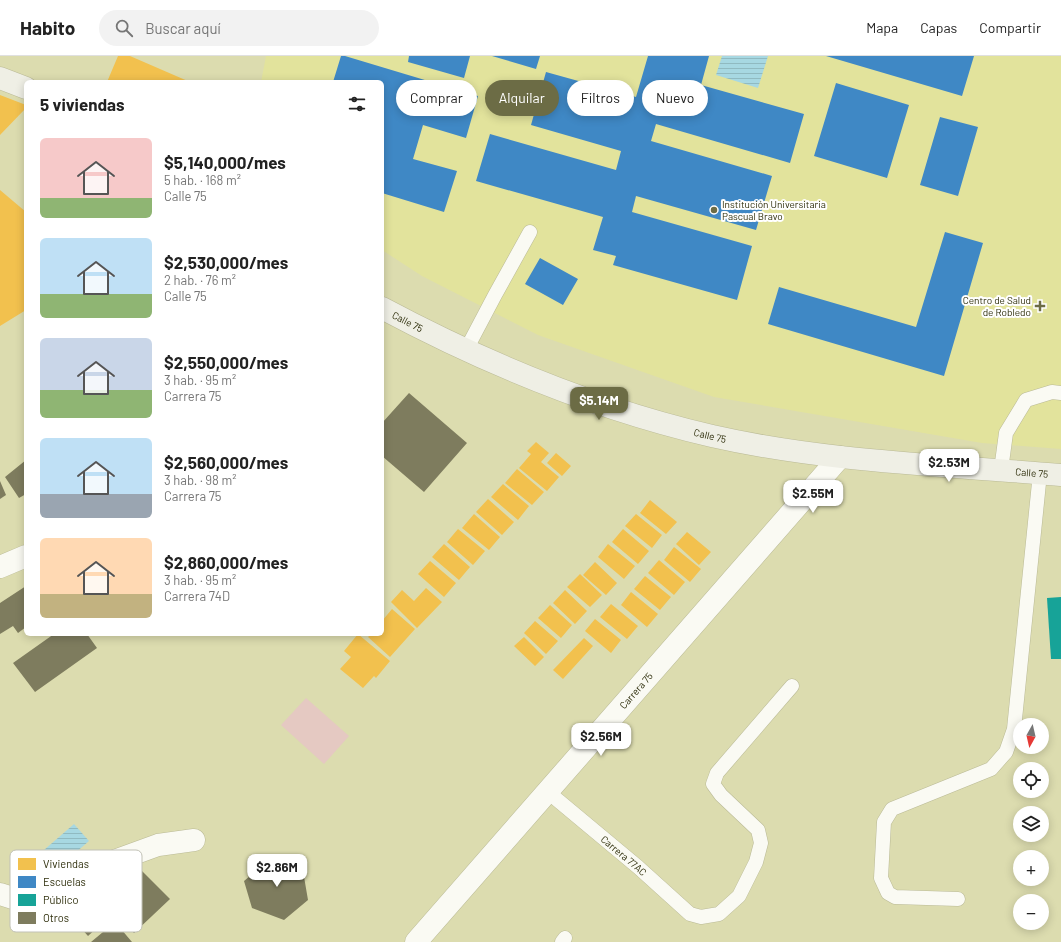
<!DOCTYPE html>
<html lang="es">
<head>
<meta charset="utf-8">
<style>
  body { margin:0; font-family:Barlow,sans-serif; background:#f2f2f2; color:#222; height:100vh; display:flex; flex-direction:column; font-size:15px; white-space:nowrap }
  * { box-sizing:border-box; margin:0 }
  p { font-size:13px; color:#767676 }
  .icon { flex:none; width:22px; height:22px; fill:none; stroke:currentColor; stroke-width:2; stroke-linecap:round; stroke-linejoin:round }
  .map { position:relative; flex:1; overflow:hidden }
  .drawer { position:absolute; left:24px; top:24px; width:360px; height:556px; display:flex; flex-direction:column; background:#fff; border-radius:6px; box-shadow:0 2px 10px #0003 }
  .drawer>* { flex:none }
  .top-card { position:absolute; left:396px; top:24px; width:380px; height:36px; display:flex; gap:8px }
  .needle { width:26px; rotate:188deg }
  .buttons { position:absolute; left:1013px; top:662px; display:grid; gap:8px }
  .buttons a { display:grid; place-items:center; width:36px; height:36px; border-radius:50%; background:#fff; box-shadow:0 2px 10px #0003; font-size:20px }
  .price { position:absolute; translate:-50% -34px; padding:0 9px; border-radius:8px; background:#fff; color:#222; font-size:13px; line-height:26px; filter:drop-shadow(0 1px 2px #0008) }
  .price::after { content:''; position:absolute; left:50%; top:24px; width:12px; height:9px; margin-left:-6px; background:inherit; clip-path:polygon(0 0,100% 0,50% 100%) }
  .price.on { background:#6c6c45; color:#fff }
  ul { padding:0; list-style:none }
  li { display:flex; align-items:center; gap:12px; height:100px; padding:0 16px }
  li span { display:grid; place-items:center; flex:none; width:112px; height:80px; border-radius:6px; color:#555 }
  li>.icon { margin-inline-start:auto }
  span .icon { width:48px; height:48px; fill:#fffc; stroke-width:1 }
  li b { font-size:17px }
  h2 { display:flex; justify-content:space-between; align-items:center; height:48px; padding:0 16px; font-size:17px }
  .tag { padding:0 14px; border-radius:18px; background:#fff; box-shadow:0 2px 10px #0003; font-size:14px; line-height:36px }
  .tag.on { background:#6c6c45; color:#fff }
  header { display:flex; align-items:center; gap:24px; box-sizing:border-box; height:56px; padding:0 20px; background:#fff; border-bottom:1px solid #e0e0e0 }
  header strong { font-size:19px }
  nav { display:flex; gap:22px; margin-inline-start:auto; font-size:14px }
  .search { width:280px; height:36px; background:#f2f2f2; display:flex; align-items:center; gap:10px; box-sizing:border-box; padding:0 14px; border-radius:22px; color:#767676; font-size:15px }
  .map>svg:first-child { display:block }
  .built { fill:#e2e39c }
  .pitch { fill:#e5c9c2 }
  .water { fill:url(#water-rules) }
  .homes { fill:#f2c14e }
  .schools { fill:#3f88c5 }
  .public { fill:#17a398 }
  .building { fill:#7e7c5e }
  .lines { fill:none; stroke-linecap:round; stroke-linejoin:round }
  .lane-casing { stroke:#baba96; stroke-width:15 }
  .street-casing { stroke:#baba96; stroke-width:23 }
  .secondary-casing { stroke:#baba96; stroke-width:23 }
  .lane { stroke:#fafaf3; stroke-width:14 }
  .street { stroke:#fafaf3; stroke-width:22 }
  .secondary { stroke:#efefe5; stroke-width:22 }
  .poi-dot { fill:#6c6c45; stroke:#fff; stroke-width:1.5 }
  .labels { text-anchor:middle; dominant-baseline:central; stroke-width:4; stroke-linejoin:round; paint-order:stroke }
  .poi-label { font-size:10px; fill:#2f2f0c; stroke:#fff; text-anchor:start }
  .street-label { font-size:10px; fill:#2f2f0c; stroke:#fff }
  .key { fill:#fff; stroke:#c1c1b6; stroke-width:1 }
  .key-label { font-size:11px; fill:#2f2f0c }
</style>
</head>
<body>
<header>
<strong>Habito</strong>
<div class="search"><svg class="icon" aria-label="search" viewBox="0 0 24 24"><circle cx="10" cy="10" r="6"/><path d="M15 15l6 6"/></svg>Buscar aquí</div>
<nav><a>Mapa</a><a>Capas</a><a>Compartir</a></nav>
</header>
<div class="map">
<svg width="1061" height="886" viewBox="0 0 1061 886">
  <defs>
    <pattern id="water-rules" width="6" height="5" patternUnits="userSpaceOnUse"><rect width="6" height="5" fill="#a7d8e2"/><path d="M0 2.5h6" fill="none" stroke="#90bac1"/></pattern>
  </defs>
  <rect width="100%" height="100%" fill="#dcdcaf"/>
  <path class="built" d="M 266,0 L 1061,0 L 1061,393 L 982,387 L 714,341 L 538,279 L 422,220 L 382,194 L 382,26 L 261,26 Z"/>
  <path class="pitch" d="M 306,642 L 349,680 L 324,708 L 281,669 Z"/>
  <path class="water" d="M 722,0 L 768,0 L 758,32 L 716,19 Z
    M 74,768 L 89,785 L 59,811 L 44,794 Z"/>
  <path class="homes" d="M 118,0 L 130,0 L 190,26 L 107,26 Z
    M 0,39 L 26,49 L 26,52 L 0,79 Z
    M 0,134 L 26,156 L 26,254 L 0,270 Z
    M 536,386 L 549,397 L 541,406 L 559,421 L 547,435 L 519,412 L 531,398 L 527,395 Z
    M 556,397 L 571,410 L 562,420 L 547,407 Z
    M 517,413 L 544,436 L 532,449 L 505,427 Z
    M 503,428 L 529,450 L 518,464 L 491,441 Z
    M 488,443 L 514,466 L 502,479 L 476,456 Z
    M 650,444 L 677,466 L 666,478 L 640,457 Z
    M 474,458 L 500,481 L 489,494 L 462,472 Z
    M 636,458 L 662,479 L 652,492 L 625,470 Z
    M 458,473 L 485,495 L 473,509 L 447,486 Z
    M 623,473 L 649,495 L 638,508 L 612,486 Z
    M 687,476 L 711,496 L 699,509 L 676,488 Z
    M 444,488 L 470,511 L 459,524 L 432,501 Z
    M 608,488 L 635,510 L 624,523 L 598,501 Z
    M 674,491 L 701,513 L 690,526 L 664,504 Z
    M 659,504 L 685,526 L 674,539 L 648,517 Z
    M 430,505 L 456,527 L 444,541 L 418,518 Z
    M 595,506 L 617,527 L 606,539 L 583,519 Z
    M 580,518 L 602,539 L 590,551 L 567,531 Z
    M 645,520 L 671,541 L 660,554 L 634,533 Z
    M 426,532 L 442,546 L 417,572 L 391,546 L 402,534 L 414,545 Z
    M 565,534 L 587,555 L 575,568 L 553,547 Z
    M 631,536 L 658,558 L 647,571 L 621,549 Z
    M 611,548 L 638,570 L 627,583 L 600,561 Z
    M 550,549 L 572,569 L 561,582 L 538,562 Z
    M 392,553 L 415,573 L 390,601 L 368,581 L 371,578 L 382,578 L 382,565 Z
    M 595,563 L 621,584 L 611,597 L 585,575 Z
    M 535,565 L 558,585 L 546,598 L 524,577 Z
    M 358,578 L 390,605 L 376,622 L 374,620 L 363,632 L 340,613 L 351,601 L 344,595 Z
    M 524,581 L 544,601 L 535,610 L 514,590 Z
    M 584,582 L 593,590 L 563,623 L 553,614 Z"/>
  <path class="schools" d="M 341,0 L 345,0 L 478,40 L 466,82 L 423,69 L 413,103 L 457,115 L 444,156 L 382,137 L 382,26 L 333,26 Z
    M 409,0 L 470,0 L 464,22 L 408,6 Z
    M 492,0 L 540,0 L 536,13 Z
    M 648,0 L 709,0 L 701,29 L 804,58 L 790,107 L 656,68 L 651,85 L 772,120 L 756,174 L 636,140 L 632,156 L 752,190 L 737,244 L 613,209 L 616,200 L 593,194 L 603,161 L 476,125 L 490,78 L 616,114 L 621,95 L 531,69 L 546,16 L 636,41 Z
    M 826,0 L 974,0 L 962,40 Z
    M 836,27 L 909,49 L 887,122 L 814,100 Z
    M 940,61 L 978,71 L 958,140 L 920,129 Z
    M 945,176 L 983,187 L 944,320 L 768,268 L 779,231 L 916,271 Z
    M 540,202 L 578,223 L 563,249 L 525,228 Z"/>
  <path class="public" d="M 1061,541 L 1061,603 L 1051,603 L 1047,542 Z"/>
  <path class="building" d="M 409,337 L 467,387 L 424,436 L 382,400 L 382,367 Z
    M 26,404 L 26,438 L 19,442 L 5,421 Z
    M 0,425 L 6,439 L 0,443 Z
    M 26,530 L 26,571 L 18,577 L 13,570 L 0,578 L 0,547 Z
    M 54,578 L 87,578 L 97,592 L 35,636 L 13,607 Z
    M 275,799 L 302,809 L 308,844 L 284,864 L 252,852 L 244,825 Z
    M 131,812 L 140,813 L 170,843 L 134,877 L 114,856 L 88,880 L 71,861 L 122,816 L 123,817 Z
    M 115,866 L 132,886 L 91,886 Z"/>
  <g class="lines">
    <g class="lane-casing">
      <g id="lane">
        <path d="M 466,294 L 495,239 L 530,176"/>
        <path d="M 1001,414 L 1006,377 L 1026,344 L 1052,336 L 1061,337"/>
        <path id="s1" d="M 548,736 L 638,811 L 690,858 L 701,861 L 719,858 L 739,840 L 756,806 L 761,787 L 758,774 L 721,739 L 713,728 L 717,717 L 792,630"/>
        <path d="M 958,843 L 895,841 L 888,837 L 881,822 L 884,766 L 892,753 L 991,713 L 1006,696 L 1014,673 L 1040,417"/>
        <path d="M 562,886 L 565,882"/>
      </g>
    </g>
    <g class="street-casing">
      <g id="street">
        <path d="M 0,511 L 26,500"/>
        <path d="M 0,838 L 19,844 L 51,842 L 73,836 L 114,805 L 158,789 L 194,784"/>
        <path id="s2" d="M 416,886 L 840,401"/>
      </g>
    </g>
    <g class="secondary-casing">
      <g id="secondary">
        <path d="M 0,22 L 26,32"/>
        <path id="s3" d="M 382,252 C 487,308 596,353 712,380 C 826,406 945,409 1061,419"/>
      </g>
    </g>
    <use href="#lane" class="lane"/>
    <use href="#street" class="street"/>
    <use href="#secondary" class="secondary"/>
  </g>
  <g class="poi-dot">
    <circle cx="714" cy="154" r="4"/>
    <path d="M1038 244h4v4h4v4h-4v4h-4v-4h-4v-4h4z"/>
  </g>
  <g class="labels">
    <g class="poi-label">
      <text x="722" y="148">Institución Universitaria<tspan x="722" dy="12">Pascual Bravo</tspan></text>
      <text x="1031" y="244" text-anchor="end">Centro de Salud<tspan x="1031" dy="12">de Robledo</tspan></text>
    </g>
    <g class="street-label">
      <text stroke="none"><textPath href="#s3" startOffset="29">Calle 75</textPath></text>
      <text stroke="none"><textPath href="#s3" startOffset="353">Calle 75</textPath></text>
      <text stroke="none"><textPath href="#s3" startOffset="677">Calle 75</textPath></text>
      <text stroke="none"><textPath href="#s2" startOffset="334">Carrera 75</textPath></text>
      <text stroke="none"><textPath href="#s1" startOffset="99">Carrera 77AC</textPath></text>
    </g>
  </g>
  <rect x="10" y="794" width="132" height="82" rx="6" class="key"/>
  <rect x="18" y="802" width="18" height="12" fill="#f2c14e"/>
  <rect x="18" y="820" width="18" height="12" fill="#3f88c5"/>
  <rect x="18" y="838" width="18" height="12" fill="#17a398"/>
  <rect x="18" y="856" width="18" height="12" fill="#7e7c5e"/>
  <g class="key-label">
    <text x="43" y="812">Viviendas</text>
    <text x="43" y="830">Escuelas</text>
    <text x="43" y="848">Público</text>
    <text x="43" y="866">Otros</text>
  </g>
</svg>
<div class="buttons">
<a><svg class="needle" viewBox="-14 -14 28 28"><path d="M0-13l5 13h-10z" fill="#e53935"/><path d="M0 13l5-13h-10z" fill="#767676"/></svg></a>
<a><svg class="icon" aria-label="locate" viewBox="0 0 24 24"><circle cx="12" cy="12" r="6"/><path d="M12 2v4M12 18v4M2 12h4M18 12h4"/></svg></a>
<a><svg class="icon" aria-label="layers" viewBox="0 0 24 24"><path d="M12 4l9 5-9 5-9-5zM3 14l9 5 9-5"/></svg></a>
<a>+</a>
<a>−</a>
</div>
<b class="price on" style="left:599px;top:365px">$5.14M</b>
<b class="price" style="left:949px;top:427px">$2.53M</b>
<b class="price" style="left:813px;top:458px">$2.55M</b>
<b class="price" style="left:601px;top:701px">$2.56M</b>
<b class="price" style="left:277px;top:832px">$2.86M</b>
<div class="top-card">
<a class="tag">Comprar</a>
<a class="tag on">Alquilar</a>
<a class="tag">Filtros</a>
<a class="tag">Nuevo</a>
</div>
<section class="drawer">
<h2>5 viviendas<svg class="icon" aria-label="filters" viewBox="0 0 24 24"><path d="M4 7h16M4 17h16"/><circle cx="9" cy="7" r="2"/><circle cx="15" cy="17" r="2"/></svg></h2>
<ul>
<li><span style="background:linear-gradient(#f6c9c9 75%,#8fb573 0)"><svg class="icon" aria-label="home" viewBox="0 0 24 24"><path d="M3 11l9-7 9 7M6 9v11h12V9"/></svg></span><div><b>$5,140,000/mes</b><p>5 hab. · 168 m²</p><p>Calle 75</p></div></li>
<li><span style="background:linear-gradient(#bfe0f5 70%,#8fb573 0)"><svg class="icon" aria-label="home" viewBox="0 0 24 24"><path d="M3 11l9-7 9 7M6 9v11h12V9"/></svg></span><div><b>$2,530,000/mes</b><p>2 hab. · 76 m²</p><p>Calle 75</p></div></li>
<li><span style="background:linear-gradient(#c9d6e8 65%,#8fb573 0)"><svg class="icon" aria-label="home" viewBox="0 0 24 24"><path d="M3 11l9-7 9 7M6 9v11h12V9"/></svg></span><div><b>$2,550,000/mes</b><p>3 hab. · 95 m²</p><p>Carrera 75</p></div></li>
<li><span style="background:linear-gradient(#bfe0f5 70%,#9aa5b1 0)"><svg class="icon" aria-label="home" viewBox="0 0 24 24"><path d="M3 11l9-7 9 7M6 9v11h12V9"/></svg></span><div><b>$2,560,000/mes</b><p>3 hab. · 98 m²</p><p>Carrera 75</p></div></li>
<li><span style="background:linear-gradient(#ffd9b3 70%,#c2b280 0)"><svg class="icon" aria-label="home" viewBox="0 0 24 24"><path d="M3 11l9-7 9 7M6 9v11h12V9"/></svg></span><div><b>$2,860,000/mes</b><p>3 hab. · 95 m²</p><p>Carrera 74D</p></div></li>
</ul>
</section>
</div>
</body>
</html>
